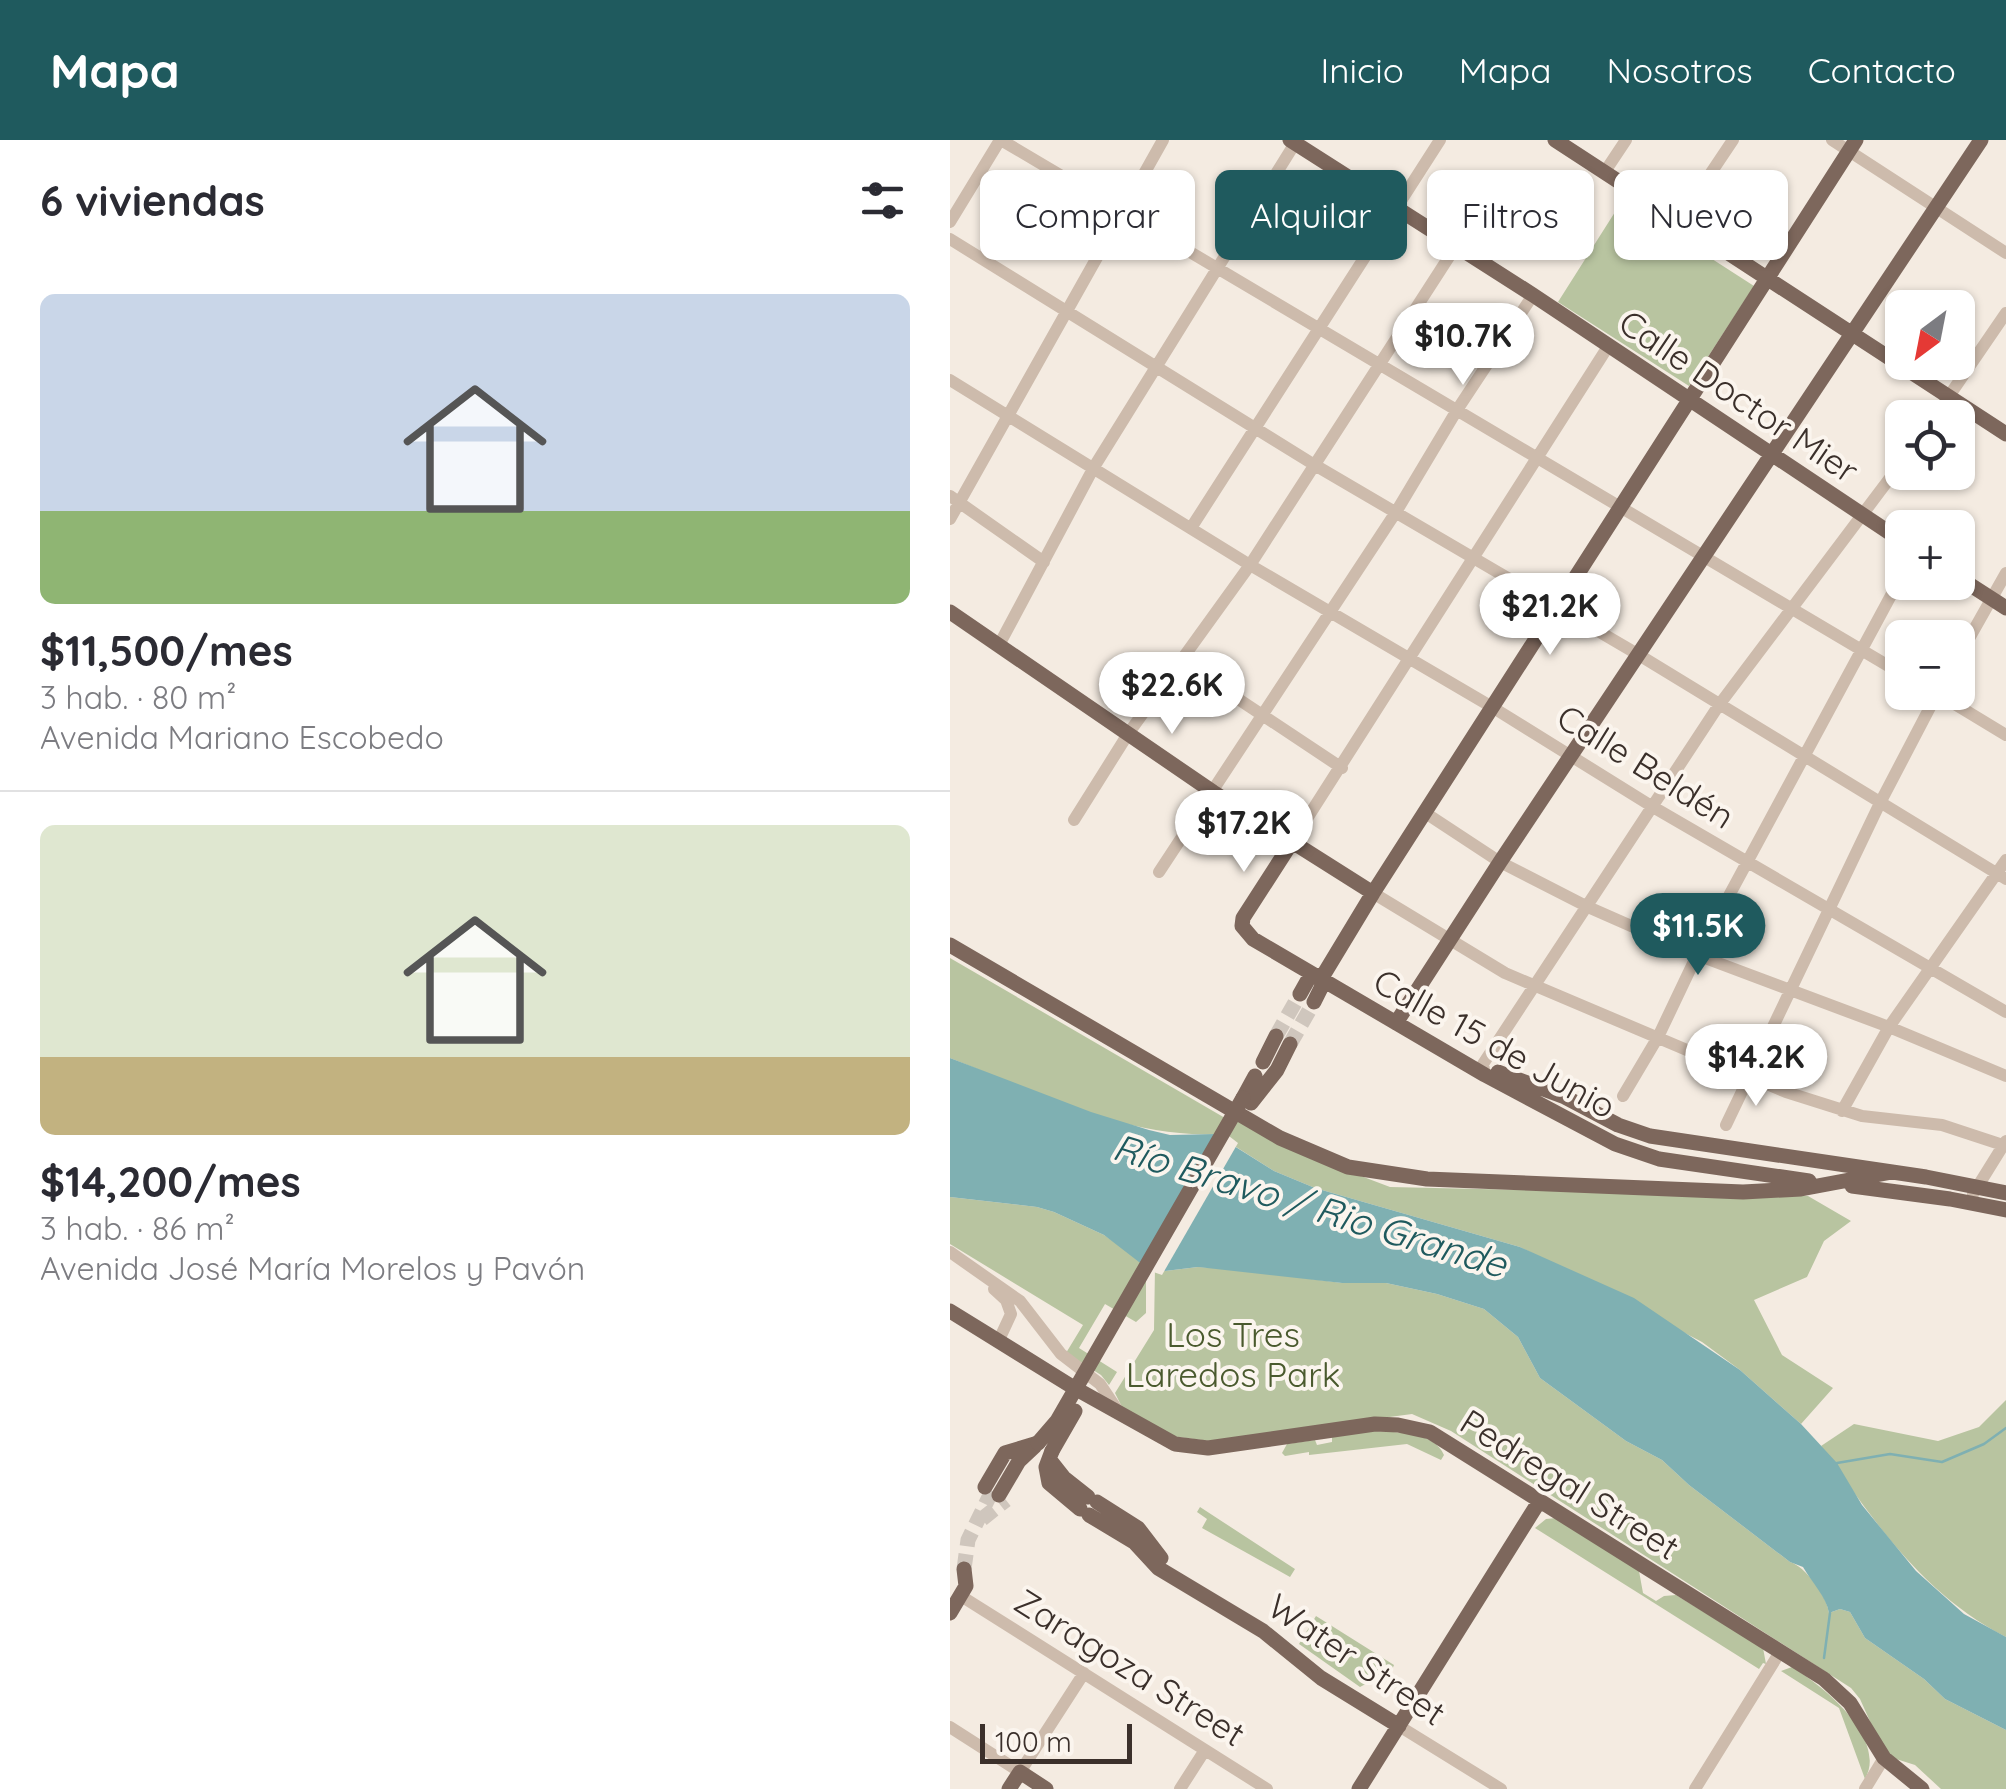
<!DOCTYPE html>
<html lang="es">
<head>
<meta charset="utf-8">
<style>
  body { margin:0; font-family:Quicksand,sans-serif; background:#f2f2f3; color:#2b2b33; height:100vh; display:flex; flex-direction:column; font-size:38px; white-space:nowrap }
  * { box-sizing:border-box; margin:0 }
  p { font-size:32px; color:#7c7c81 }
  .icon { flex:none; width:55px; height:55px; fill:none; stroke:currentColor; stroke-width:2; stroke-linecap:round; stroke-linejoin:round }
  .map { position:relative; flex:1; overflow:hidden }
  .panel { display:flex; flex-direction:column; background:#fff; width:950px }
  .panel>* { flex:none }
  .hud { position:absolute; left:30px; top:30px; width:875px; height:90px; display:flex; gap:20px }
  .needle { width:65px; rotate:212deg }
  .tools { position:absolute; left:935px; top:150px; display:grid; gap:20px }
  .tools a { display:grid; place-items:center; width:90px; height:90px; border-radius:15px; background:#fff; box-shadow:0 2px 8px #0004; font-size:50px }
  .scale { position:absolute; left:30px; bottom:25px; width:152px; box-sizing:border-box; padding-left:10px; border:5px solid #3b302b; border-top:0; font-size:28px; line-height:35px; white-space:nowrap; color:#3b302b; -webkit-text-stroke:8px #fbf5ee; paint-order:stroke }
  .price { position:absolute; translate:-50% -85px; padding:0 22px; border-radius:35px; background:#fff; color:#222; font-size:32px; line-height:65px; filter:drop-shadow(0 2px 5px #0008) }
  .price::after { content:''; position:absolute; left:50%; top:60px; width:30px; height:22px; margin-left:-15px; background:inherit; clip-path:polygon(0 0,100% 0,50% 100%) }
  .price.selected { background:#1f5a5e; color:#fff }
  ul { padding:0; list-style:none }
  li { display:grid; align-content:center; gap:20px; height:530px; padding:0 40px }
  li+li { border-top:2px solid #e1e1e2 }
  li span { display:grid; place-items:center; height:310px; border-radius:15px; color:#555 }
  li>.icon { margin-inline-start:auto }
  span .icon { width:180px; height:180px; fill:#fffc; stroke-width:1 }
  li b { font-size:42px }
  h2 { display:flex; justify-content:space-between; align-items:center; height:120px; padding:0 40px; font-size:42px }
  .pill { padding:0 35px; border-radius:15px; background:#fff; box-shadow:0 2px 8px #0004; font-size:35px; line-height:90px }
  .pill.selected { background:#1f5a5e; color:#fff }
  header { display:flex; align-items:center; gap:60px; box-sizing:border-box; height:140px; padding:0 50px; background:#1f5a5e; color:#fff }
  header strong { font-size:48px }
  nav { display:flex; gap:55px; margin-inline-start:auto; font-size:35px }
  main { display:flex; flex:1; min-height:0 }
  .map>svg:first-child { display:block }
  .green { fill:#b8c4a0 }
  .water { fill:#7fb0b2 }
  .pier { fill:#f4ebe1 }
  .lines { fill:none; stroke-linecap:round; stroke-linejoin:round }
  .stream { stroke:#7fb0b2; stroke-width:2.5 }
  .major-tunnel { stroke:#cfc6bd; stroke-width:15; stroke-dasharray:15 8; stroke-linecap:butt }
  .minor { stroke:#cdbbac; stroke-width:12 }
  .major { stroke:#7d675c; stroke-width:15 }
  .major-bridge { stroke:#7d675c; stroke-width:15 }
  .labels { text-anchor:middle; dominant-baseline:central; stroke-width:8; stroke-linejoin:round; paint-order:stroke }
  .street-label { font-size:35px; fill:#3b302b; stroke:#fbf5ee }
  .park-label { font-size:35px; fill:#4a5a2e; stroke:#fbf5ee }
  .water-label { font-size:38px; font-style:italic; fill:#1f5a5e; stroke:#fbf5ee }
</style>
</head>
<body>
<header>
<strong>Mapa</strong>
<nav><a>Inicio</a><a>Mapa</a><a>Nosotros</a><a>Contacto</a></nav>
</header>
<main>
<section class="panel">
<h2>6 viviendas<svg class="icon" aria-label="filters" viewBox="0 0 24 24"><path d="M4 7h16M4 17h16"/><circle cx="9" cy="7" r="2"/><circle cx="15" cy="17" r="2"/></svg></h2>
<ul>
<li><span style="background:linear-gradient(#c9d6e8 70%,#8fb573 0)"><svg class="icon" aria-label="home" viewBox="0 0 24 24"><path d="M3 11l9-7 9 7M6 9v11h12V9"/></svg></span><div><b>$11,500/mes</b><p>3 hab. · 80 m²</p><p>Avenida Mariano Escobedo</p></div></li>
<li><span style="background:linear-gradient(#dfe7d0 75%,#c2b280 0)"><svg class="icon" aria-label="home" viewBox="0 0 24 24"><path d="M3 11l9-7 9 7M6 9v11h12V9"/></svg></span><div><b>$14,200/mes</b><p>3 hab. · 86 m²</p><p>Avenida José María Morelos y Pavón</p></div></li>
</ul>
</section>
<div class="map">
<svg width="1056" height="1649" viewBox="0 0 1056 1649">
  <rect width="100%" height="100%" fill="#f4ebe1"/>
  <path class="green" d="M 672,61 L 804,146 L 739,246 L 608,162 Z
    M 0,818 L 275,978 L 265,994 C 173,998 85,951 0,918 Z
    M 286,974 L 337,1008 L 440,1047 L 858,1056 L 901,1081 L 874,1101 L 857,1137 L 804,1160 L 832,1215 L 883,1248 L 851,1284 L 790,1230 L 752,1202 L 570,1107 L 365,1048 L 324,1031 L 272,998 Z
    M 0,1057 L 87,1067 L 104,1072 L 154,1095 L 196,1124 L 196,1173 L 186,1182 L 155,1164 L 129,1208 L 167,1232 L 159,1245 L 151,1235 L 116,1213 L 133,1185 L 0,1104 Z
    M 205,1127 L 215,1131 L 248,1127 L 294,1130 L 392,1143 L 436,1143 L 487,1154 L 534,1169 L 568,1197 L 590,1238 L 676,1301 L 712,1320 L 739,1345 L 840,1422 C 855,1426 877,1456 879,1473 L 890,1469 L 900,1472 L 915,1498 L 974,1539 L 995,1559 L 1056,1590 L 1056,1649 L 991,1649 L 965,1625 L 943,1618 L 927,1597 L 910,1559 L 901,1548 L 501,1291 L 462,1274 L 260,1301 L 220,1296 L 172,1267 L 165,1253 L 204,1190 Z
    M 1056,1260 L 1056,1497 C 972,1454 924,1381 871,1306 L 904,1284 L 988,1301 L 1029,1287 Z
    M 424,1291 C 447,1292 485,1292 494,1315 L 491,1320 L 457,1304 L 359,1315 L 359,1312 L 335,1316 L 332,1313 L 337,1304 L 365,1300 L 367,1305 L 382,1302 L 382,1297 Z
    M 250,1367 L 345,1429 L 340,1437 L 252,1388 L 257,1379 L 247,1372 Z
    M 606,1378 L 689,1431 L 693,1453 L 706,1461 L 714,1456 L 726,1455 L 813,1508 L 816,1524 L 813,1523 L 809,1529 L 585,1388 L 596,1379 Z
    M 366,1476 L 444,1525 L 442,1530 L 410,1547 L 349,1504 Z
    M 842,1527 C 872,1545 938,1598 915,1639 L 889,1568 L 831,1531 Z"/>
  <path class="water" d="M 0,918 L 141,972 L 199,990 L 220,995 L 265,994 L 324,1031 L 365,1048 L 570,1107 L 684,1158 L 790,1230 L 851,1284 L 887,1323 L 912,1365 L 966,1431 L 1014,1474 L 1056,1497 L 1056,1590 L 995,1559 L 974,1539 L 915,1498 L 900,1472 L 890,1469 L 879,1473 C 876,1456 862,1443 853,1427 L 840,1422 L 739,1345 L 712,1320 L 676,1301 L 590,1238 L 568,1197 L 534,1169 L 487,1154 L 436,1143 L 392,1143 L 248,1127 L 215,1131 L 189,1122 L 154,1095 L 104,1072 L 87,1067 L 0,1057 Z"/>
  <path class="pier" d="M 275,993 L 288,1003 L 212,1135 L 189,1127 Z"/>
  <g class="lines">
    <path class="stream" d="M 887,1323 L 940,1314 L 992,1322 L 1034,1304 L 1056,1288
      M 874,1518 L 880,1473"/>
    <path class="major-tunnel" d="M 326,896 L 350,854
      M 340,904 L 364,862
      M 32,1379 L 56,1360
      M 14,1429 L 18,1400 L 42,1351"/>
    <path class="minor" d="M 51,0 L 952,534
      M 882,0 L 1056,113
      M 654,33 L 676,0
      M 0,82 L 50,0
      M 728,82 L 783,0
      M 0,99 L 363,324 L 689,515 L 1056,739
      M 0,240 L 300,425 L 542,567 L 703,667 L 1056,872
      M 984,278 L 1056,173
      M 0,356 L 94,422
      M 0,379 L 213,0
      M 241,388 L 490,0
      M 49,505 L 144,327 L 347,0
      M 1008,518 L 1056,433
      M 231,521 L 392,628
      M 985,552 L 1056,595
      M 474,672 L 550,722 L 638,767 L 747,815 L 939,887 L 1056,936
      M 124,680 L 178,594 L 300,425 L 506,106
      M 342,702 L 659,205
      M 209,732 L 446,372 L 507,270 L 583,155
      M 423,753 L 555,833 L 836,952 L 912,976 L 992,985 L 1056,1006
      M 535,935 L 533,924 L 769,565 L 952,322
      M 673,956 L 708,897 L 747,815 L 952,435
      M 892,971 L 939,887 L 1056,720
      M 776,985 L 930,663 L 988,552
      M 1023,1054 L 1056,1001
      M 0,1112 L 70,1161 L 111,1214 L 150,1244 L 168,1271
      M 44,1149 L 56,1160 L 61,1174 L 48,1202
      M 11,1456 L 317,1649
      M 449,1586 L 551,1649
      M 0,1587 L 70,1632 L 134,1533
      M 230,1649 L 255,1610
      M 745,1649 L 830,1512
      M 915,1649 L 934,1618"/>
    <path class="major" d="M 340,0 L 583,155 L 952,401
      M 605,0 L 1056,294
      M 1008,437 L 1056,468
      M 0,472 L 263,652 L 423,753
      M 342,702 L 293,778 L 292,786 L 303,799 L 535,935 L 665,1004 L 709,1019 L 859,1041
      M 0,805 L 330,998 L 398,1027 L 477,1039 L 793,1052 L 851,1049 L 942,1032
      M 350,854 L 359,838 L 371,835
      M 364,862 L 372,846 L 374,834 L 423,753 L 906,0
      M 446,883 L 550,722 L 1031,0
      M 313,922 L 326,896
      M 548,932 L 615,957 L 668,985 L 700,996 L 976,1037 L 1056,1053
      M 293,958 L 305,936
      M 301,963 L 327,930 L 340,904
      M 902,1046 L 1000,1059 L 1056,1070
      M 0,1171 L 121,1246 L 225,1304 L 258,1308 L 425,1284 L 448,1285 L 480,1292 L 874,1539 L 900,1563 L 934,1618 L 972,1649
      M 102,1311 L 96,1327 L 99,1343 L 130,1369
      M 99,1319 L 114,1338 L 138,1357
      M 35,1347 L 55,1313 L 88,1303
      M 49,1355 L 69,1321 L 85,1306
      M 147,1362 L 188,1388 L 211,1418
      M 139,1375 L 184,1402 L 208,1428 L 313,1491 L 371,1538 L 449,1586
      M 0,1473 L 16,1446 L 14,1429
      M 59,1649 L 70,1632 L 96,1649
      M 409,1649 L 590,1360"/>
    <path class="major-bridge" d="M 88,1303 L 107,1281 L 293,958
      M 102,1311 L 125,1271"/>
  </g>
  <g class="labels">
    <g class="street-label">
      <text transform="translate(789 256) rotate(34)">Calle Doctor Mier</text>
      <text transform="translate(696 626) rotate(32)">Calle Beldén</text>
      <text transform="translate(545 903) rotate(29)">Calle 15 de Junio</text>
      <text transform="translate(620 1344) rotate(32)">Pedregal Street</text>
      <text transform="translate(407 1519) rotate(34)">Water Street</text>
      <text transform="translate(180 1527) rotate(32)">Zaragoza Street</text>
    </g>
    <g class="park-label">
      <text x="283" y="1194">Los Tres<tspan x="283" dy="40">Laredos Park</tspan></text>
    </g>
    <g class="water-label">
      <text transform="translate(360 1065) rotate(17)">Río Bravo / Rio Grande</text>
    </g>
  </g>
</svg>
<div class="tools">
<a><svg class="needle" viewBox="-14 -14 28 28"><path d="M0-13l5 13h-10z" fill="#e53935"/><path d="M0 13l5-13h-10z" fill="#7c7c81"/></svg></a>
<a><svg class="icon" aria-label="locate" viewBox="0 0 24 24"><circle cx="12" cy="12" r="6"/><path d="M12 2v4M12 18v4M2 12h4M18 12h4"/></svg></a>
<a>+</a>
<a>−</a>
</div>
<div class="scale">100 m</div>
<b class="price" style="left:513px;top:248px">$10.7K</b>
<b class="price" style="left:600px;top:518px">$21.2K</b>
<b class="price" style="left:222px;top:597px">$22.6K</b>
<b class="price" style="left:294px;top:735px">$17.2K</b>
<b class="price selected" style="left:748px;top:838px">$11.5K</b>
<b class="price" style="left:806px;top:969px">$14.2K</b>
<div class="hud">
<a class="pill">Comprar</a>
<a class="pill selected">Alquilar</a>
<a class="pill">Filtros</a>
<a class="pill">Nuevo</a>
</div>
</div>
</main>
</body>
</html>
